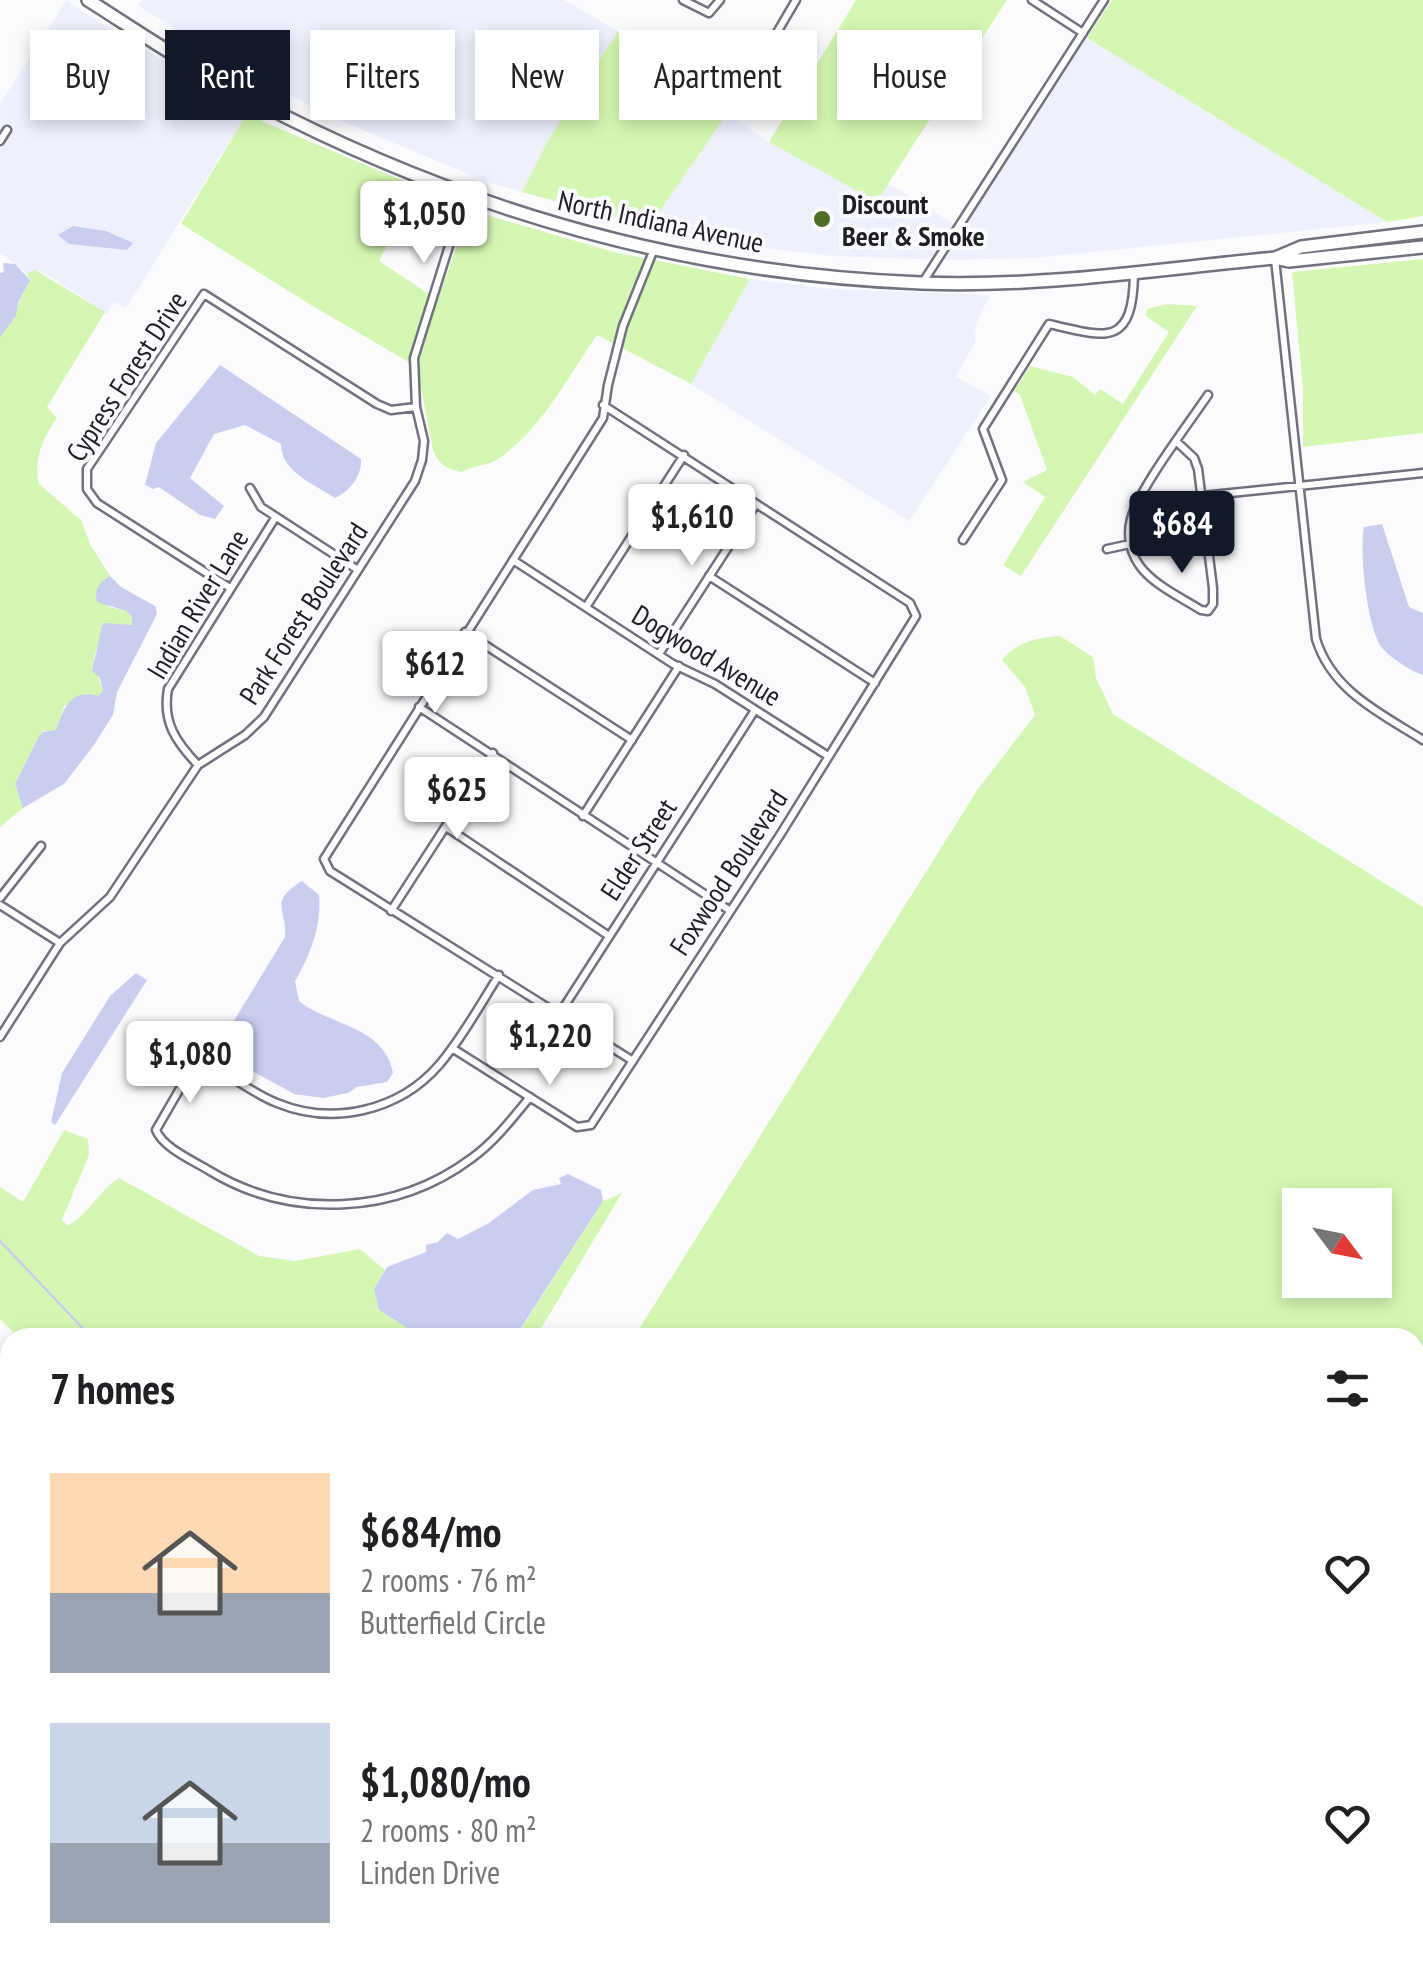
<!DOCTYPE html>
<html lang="en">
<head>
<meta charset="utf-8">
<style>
  body { margin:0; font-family:"PT Sans Narrow",sans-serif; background:#f6f6f6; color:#202124; height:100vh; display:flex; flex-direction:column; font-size:38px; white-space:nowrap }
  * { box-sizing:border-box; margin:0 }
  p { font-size:32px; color:#757577 }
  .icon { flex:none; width:55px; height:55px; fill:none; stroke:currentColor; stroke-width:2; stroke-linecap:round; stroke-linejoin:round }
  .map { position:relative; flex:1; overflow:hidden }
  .drawer { position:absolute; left:0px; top:1328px; width:1425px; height:642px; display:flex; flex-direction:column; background:#fff; border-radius:30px 30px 0 0; box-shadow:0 5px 15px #0003 }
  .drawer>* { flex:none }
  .top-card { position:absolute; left:30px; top:30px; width:1365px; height:90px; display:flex; gap:20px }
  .needle { width:65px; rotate:122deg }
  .fabs { position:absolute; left:1282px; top:1188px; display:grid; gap:20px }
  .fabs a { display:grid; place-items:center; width:110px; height:110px; border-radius:0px; background:#fff; box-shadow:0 5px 15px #0003; font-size:50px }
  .price { position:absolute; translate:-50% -85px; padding:0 22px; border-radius:10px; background:#fff; color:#222; font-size:32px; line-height:65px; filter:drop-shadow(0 2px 5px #0008) }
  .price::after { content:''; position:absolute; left:50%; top:60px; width:30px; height:22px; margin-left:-15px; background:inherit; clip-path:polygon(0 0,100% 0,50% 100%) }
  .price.active { background:#111827; color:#fff }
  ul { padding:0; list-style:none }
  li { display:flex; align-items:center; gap:30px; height:250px; padding:0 50px }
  li span { display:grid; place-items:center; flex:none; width:280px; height:200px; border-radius:0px; color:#555 }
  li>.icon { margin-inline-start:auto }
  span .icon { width:120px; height:120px; fill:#fffc; stroke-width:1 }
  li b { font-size:42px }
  h2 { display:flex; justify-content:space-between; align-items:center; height:120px; padding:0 50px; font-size:42px }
  .tag { padding:0 35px; border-radius:0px; background:#fff; box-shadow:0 5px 15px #0003; font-size:35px; line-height:90px }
  .tag.active { background:#111827; color:#fff }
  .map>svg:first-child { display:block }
  .built { fill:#eef0fd }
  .green { fill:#d6f7b3; fill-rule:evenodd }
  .water { fill:#c9cdf0 }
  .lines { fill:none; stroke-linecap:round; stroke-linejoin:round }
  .stream { stroke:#c9cdf0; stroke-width:2.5 }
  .street-casing { stroke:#71727f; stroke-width:11 }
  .primary-casing { stroke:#71727f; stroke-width:16 }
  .street { stroke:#fff; stroke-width:6 }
  .primary { stroke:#fff; stroke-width:11 }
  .poi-dot { fill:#506f25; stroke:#fbfbfe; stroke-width:4 }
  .labels { text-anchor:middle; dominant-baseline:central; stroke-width:8; stroke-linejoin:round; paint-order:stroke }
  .poi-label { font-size:28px; font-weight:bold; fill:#1e1e23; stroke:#fbfbfe; text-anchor:start }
  .street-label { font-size:28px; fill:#1e1e23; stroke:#fbfbfe }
</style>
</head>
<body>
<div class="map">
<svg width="1423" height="1969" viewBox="0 0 1423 1969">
  <rect width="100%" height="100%" fill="#fbfbfe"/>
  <path class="built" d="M 144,0 L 564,0 L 618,31 L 546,144 L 522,192 L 485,181 L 320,112 L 178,31 L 138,5 Z
    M 66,1 L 248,112 L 126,308 L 114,302 L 106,315 L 105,312 L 41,271 L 27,273 L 0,253 L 0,104 Z
    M 1077,32 L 1387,222 L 1034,258 L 946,260 L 832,256 L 755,247 L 649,227 L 726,113 L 769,142 L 881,195 L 888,183 L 955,225 Z
    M 750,279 L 832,289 L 990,295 L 976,324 L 975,342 L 956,377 L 991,396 L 909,521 L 691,384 Z"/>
  <path class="green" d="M 856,0 L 1007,0 L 881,195 L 868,197 L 769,142 Z
    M 1112,0 L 1423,0 L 1423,216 L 1387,222 L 1087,38 Z
    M 618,31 L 669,54 L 724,104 L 726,113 L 720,124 L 649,227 L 522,192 L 546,144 Z
    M 248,112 L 266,123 L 418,187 L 379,261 L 438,300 L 469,210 L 614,252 L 750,279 L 691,384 L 597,335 C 567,378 542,429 498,459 C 486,467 475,464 462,472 C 447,469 439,465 433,450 L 417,367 L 311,305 L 181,224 Z
    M 1423,259 L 1423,433 L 1303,447 L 1303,390 L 1292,272 Z
    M 35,270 L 105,312 L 47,407 L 57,418 C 43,437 33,460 39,484 L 81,520 L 90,544 L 110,576 L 104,579 L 109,607 L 126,611 L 132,617 L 132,626 C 110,625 96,640 94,660 C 93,670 101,681 103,691 L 98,696 L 64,706 L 56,731 L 43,731 L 39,736 L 15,784 L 23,808 L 0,827 L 0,337 C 15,317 18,302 30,280 L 27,273 Z
    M 1167,304 L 1197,306 L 1021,576 L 1003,565 L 1045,497 L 1023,482 L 1047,470 L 1020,395 L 1014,391 L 1030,366 L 1073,377 L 1095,395 L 1100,389 L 1123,404 L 1169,332 L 1146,316 L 1147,309 Z
    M 1060,636 L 1093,657 L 1096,678 L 1113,714 L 1423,907 L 1423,1969 L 1343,1969 L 1334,1961 L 1326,1969 L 1124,1969 L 1079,1960 L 1415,1960 L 1415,1338 L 634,1337 L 978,789 L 1035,715 L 1025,687 L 1002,660 C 1018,641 1036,638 1060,636 ZM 1375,1205 L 1375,1280 L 1300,1280 L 1300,1205 Z
    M 64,1130 L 88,1139 L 89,1155 L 62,1220 L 68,1226 C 90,1212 101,1189 119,1178 L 259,1256 L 295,1261 L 360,1249 L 385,1270 L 374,1289 C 384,1341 442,1325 483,1337 L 18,1337 L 0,1319 L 0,1187 L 23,1202 Z
    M 622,1193 L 536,1337 L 515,1338 L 603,1201 Z
    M 10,1390 L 10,1608 L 0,1619 L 0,1399 Z
    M 0,1807 L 10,1813 L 10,1960 L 133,1960 L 127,1969 L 0,1969 Z
    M 234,1960 L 1043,1960 L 1030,1969 L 228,1969 Z"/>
  <path class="water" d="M 73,226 L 106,231 L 133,243 L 127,250 L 69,244 L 58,235 Z
    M 3,263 L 15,264 L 30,280 L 18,303 L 16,316 L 0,337 L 0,273 L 4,272 Z
    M 220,365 L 361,459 C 362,476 350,491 335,498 C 314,484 281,472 281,444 L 245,425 L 214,434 L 190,478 L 224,506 L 215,519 L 200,515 L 159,487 L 153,489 L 145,485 L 156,443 Z
    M 1382,524 L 1409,607 L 1423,613 L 1423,675 C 1411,671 1392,659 1383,649 C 1367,631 1359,551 1364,527 Z
    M 110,576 L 121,587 L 155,606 L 157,614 L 117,692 L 113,715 L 94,745 L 64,784 L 23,808 L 15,784 L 39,736 L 43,732 L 56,730 C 64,708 70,688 98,696 L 103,691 L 100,678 L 92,671 L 102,626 L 105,623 L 132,625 L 132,617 L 126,611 L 97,602 C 94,591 99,581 110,576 Z
    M 302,881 L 319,895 C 322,924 310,956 295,981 L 299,1001 C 328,1025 385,1026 393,1073 L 387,1082 L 357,1087 L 348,1093 L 323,1098 L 294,1094 L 225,1056 L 221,1058 L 218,1052 L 221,1042 L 285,937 C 287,908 268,902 302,881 Z
    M 136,973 L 147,980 L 55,1125 L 51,1122 L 62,1073 L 110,996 Z
    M 568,1174 L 601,1190 L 603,1201 L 515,1337 L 483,1337 L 447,1329 L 409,1329 L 379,1310 L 374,1289 L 387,1267 L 426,1252 L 426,1245 L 438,1242 L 447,1233 L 458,1239 L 489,1223 L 533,1190 L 561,1184 L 559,1178 Z"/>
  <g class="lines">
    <path class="stream" d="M 0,1241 L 92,1338
      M 739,1960 L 741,1969"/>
    <g class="street-casing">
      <path id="street" d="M 683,0 L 709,13 L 720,0
        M 1032,0 L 1083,33
        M 746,98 L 765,53 L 796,0
        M 0,141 L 7,130
        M 1275,259 L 1316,639 C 1332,691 1380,713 1423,740
        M 923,282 L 1104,0
        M 1177,442 L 1194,458 L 1198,469 L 1213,588 L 1213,604 L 1208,611 L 1201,610 C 1182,598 1158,587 1143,570 C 1131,556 1126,537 1131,519 C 1138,490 1189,423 1208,395
        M 250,488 L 261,507 L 358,570
        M 1202,496 L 1423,473
        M 963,540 L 1002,480 L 983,429 L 1049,324 C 1107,338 1133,347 1134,273
        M 1107,549 L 1130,544
        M 513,560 L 673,664 L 715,684 L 828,756
        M 709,576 L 875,683
        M 230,588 L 97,503 L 87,489 L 87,469 L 204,294 L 377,404 L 391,410 L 416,407
        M 586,607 L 684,455
        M 465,632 L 632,740
        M 659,654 L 756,504
        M 419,707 L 729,910
        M 198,765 C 176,742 162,722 168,689 L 275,518
        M 583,816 L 679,666
        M 446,827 L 609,936
        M 0,898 L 41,846
        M 0,905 L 60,943
        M 391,911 L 493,753
        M 499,975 C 480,1005 462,1038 439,1065 C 399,1111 333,1126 277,1103 C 254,1094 232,1077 211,1064 L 202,1062 L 193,1066 L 156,1130 C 163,1148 194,1161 210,1171 C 291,1220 396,1215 472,1158 C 495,1141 512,1119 530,1097
        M 560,1013 L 755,710
        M 0,1037 L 60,943 L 110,897 L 198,765 L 245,735 L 264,717 L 415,481 L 422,460 L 424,441 L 416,407 L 414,358 L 465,195
        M 452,1048 L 577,1127 L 591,1125 L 780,835 L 916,616 L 910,603 L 603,405
        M 633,1061 L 330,871 L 324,859 L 603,418 L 608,385 L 623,326 L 654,249
        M 0,1708 L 10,1693
        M 0,1728 L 10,1735"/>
    </g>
    <g class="primary-casing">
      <path id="primary" d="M 88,0 C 137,31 185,64 236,91 C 449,206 679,274 921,283 C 1038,288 1159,269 1275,258 L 1301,247 L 1423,232
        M 1275,258 L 1289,261 L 1423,247"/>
    </g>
    <use href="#street" class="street"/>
    <use href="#primary" class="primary"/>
  </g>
  <circle class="poi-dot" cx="822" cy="219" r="10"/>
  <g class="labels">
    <g class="poi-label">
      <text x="842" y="203">Discount<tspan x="842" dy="32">Beer &amp; Smoke</tspan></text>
    </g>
    <g class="street-label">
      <text transform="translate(661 221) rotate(12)">North Indiana Avenue</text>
      <text transform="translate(126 376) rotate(-57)">Cypress Forest Drive</text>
      <text transform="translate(197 604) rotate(-59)">Indian River Lane</text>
      <text transform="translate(303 613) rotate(-57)">Park Forest Boulevard</text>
      <text transform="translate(707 655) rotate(31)">Dogwood Avenue</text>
      <text transform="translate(638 849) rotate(-57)">Elder Street</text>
      <text transform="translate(728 872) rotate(-57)">Foxwood Boulevard</text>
    </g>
  </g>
</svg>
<div class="fabs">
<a><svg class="needle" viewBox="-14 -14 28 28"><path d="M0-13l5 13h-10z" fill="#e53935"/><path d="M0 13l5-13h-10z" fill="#757577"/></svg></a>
</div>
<b class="price" style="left:424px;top:266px">$1,050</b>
<b class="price" style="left:692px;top:569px">$1,610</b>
<b class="price active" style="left:1182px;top:576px">$684</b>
<b class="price" style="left:435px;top:716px">$612</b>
<b class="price" style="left:457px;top:842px">$625</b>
<b class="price" style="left:550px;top:1088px">$1,220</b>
<b class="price" style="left:190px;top:1106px">$1,080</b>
<div class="top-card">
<a class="tag">Buy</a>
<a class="tag active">Rent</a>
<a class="tag">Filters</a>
<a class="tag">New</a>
<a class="tag">Apartment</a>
<a class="tag">House</a>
</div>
<section class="drawer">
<h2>7 homes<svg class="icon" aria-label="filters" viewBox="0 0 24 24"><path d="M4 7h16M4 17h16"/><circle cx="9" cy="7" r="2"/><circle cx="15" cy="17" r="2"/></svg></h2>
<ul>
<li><span style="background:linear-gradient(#ffd9b3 60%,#9aa5b1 0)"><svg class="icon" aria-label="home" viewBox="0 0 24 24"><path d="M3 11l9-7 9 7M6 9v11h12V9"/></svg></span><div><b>$684/mo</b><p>2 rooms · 76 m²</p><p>Butterfield Circle</p></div><svg class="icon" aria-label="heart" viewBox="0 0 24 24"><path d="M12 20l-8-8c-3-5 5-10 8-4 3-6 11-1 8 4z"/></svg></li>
<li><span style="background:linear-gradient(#c9d6e8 60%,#9aa5b1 0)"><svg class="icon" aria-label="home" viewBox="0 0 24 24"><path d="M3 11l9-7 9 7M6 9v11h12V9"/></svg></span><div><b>$1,080/mo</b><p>2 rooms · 80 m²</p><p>Linden Drive</p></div><svg class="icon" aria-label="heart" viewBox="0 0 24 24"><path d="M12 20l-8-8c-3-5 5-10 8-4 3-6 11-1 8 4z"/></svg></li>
</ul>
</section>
</div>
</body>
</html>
